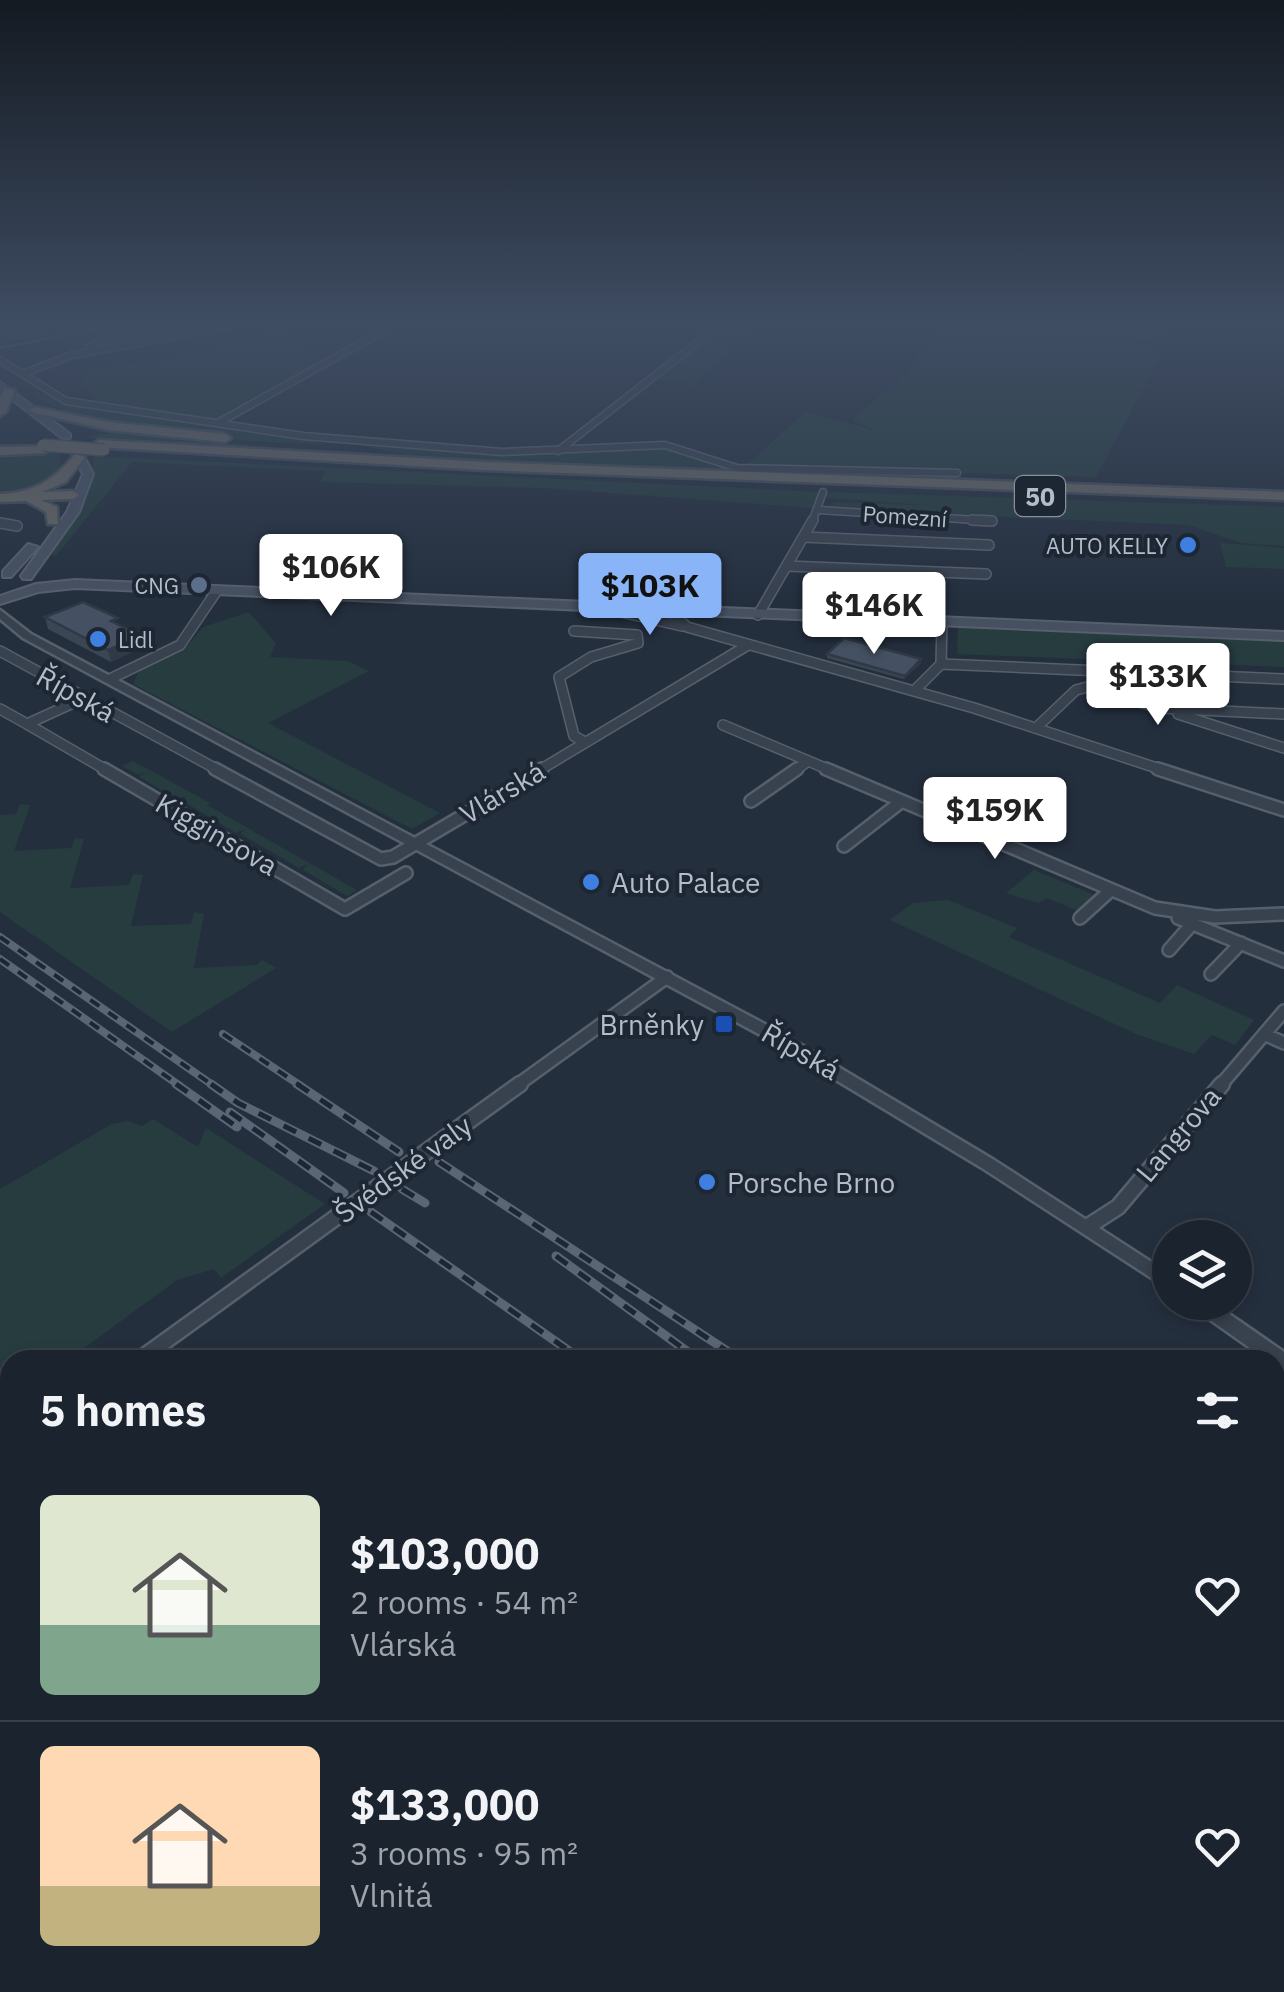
<!DOCTYPE html>
<html lang="en">
<head>
<meta charset="utf-8">
<style>
  body { margin:0; font-family:"IBM Plex Sans",sans-serif; background:#282f3a; color:#f1f3f6; height:100vh; display:flex; flex-direction:column; font-size:38px; white-space:nowrap }
  * { box-sizing:border-box; margin:0 }
  p { font-size:32px; color:#a0a4aa }
  .icon { flex:none; width:55px; height:55px; fill:none; stroke:currentColor; stroke-width:2; stroke-linecap:round; stroke-linejoin:round }
  .map { position:relative; flex:1; overflow:hidden }
  .sheet { position:absolute; left:0px; top:1350px; width:1285px; height:642px; display:flex; flex-direction:column; background:#1b232e; border-radius:30px 30px 0 0; box-shadow:0 5px 15px #0003,0 0 0 2px #39404a }
  .sheet>* { flex:none }
  .tools { position:absolute; left:1152px; top:1220px; display:grid; gap:20px }
  .tools a { display:grid; place-items:center; width:100px; height:100px; border-radius:50%; background:#1b232e; box-shadow:0 5px 15px #0003,0 0 0 2px #39404a; font-size:50px }
  .price { position:absolute; translate:-50% -85px; padding:0 22px; border-radius:10px; background:#fff; color:#222; font-size:32px; line-height:65px; filter:drop-shadow(0 2px 5px #0008) }
  .price::after { content:''; position:absolute; left:50%; top:60px; width:30px; height:22px; margin-left:-15px; background:inherit; clip-path:polygon(0 0,100% 0,50% 100%) }
  .price.selected { background:#8ab4f8; color:#111 }
  ul { padding:0; list-style:none }
  li { display:flex; align-items:center; gap:30px; height:250px; padding:0 40px }
  li+li { border-top:2px solid #39404a }
  li span { display:grid; place-items:center; flex:none; width:280px; height:200px; border-radius:15px; color:#555 }
  li>.icon { margin-inline-start:auto }
  span .icon { width:120px; height:120px; fill:#fffc; stroke-width:1 }
  li b { font-size:42px }
  h2 { display:flex; justify-content:space-between; align-items:center; height:120px; padding:0 40px; font-size:42px }
  .map>svg:first-child { display:block }
  .green { fill:#263c3f }
  .lines { fill:none; stroke-linecap:round; stroke-linejoin:round }
  .stream { stroke:#394c67; stroke-width:6 }
  .minor-far3-casing { stroke:#565f6c; stroke-width:9 }
  .minor-far2-casing { stroke:#565f6c; stroke-width:12 }
  .minor-far1-casing { stroke:#565f6c; stroke-width:16 }
  .minor-casing { stroke:#565f6c; stroke-width:19 }
  .tertiary-casing { stroke:#565f6c; stroke-width:5 }
  .secondary-casing { stroke:#565f6c; stroke-width:4 }
  .trunk-casing { stroke:#434c59; stroke-width:5 }
  .minor-far3 { stroke:#38414e; stroke-width:6 }
  .minor-far2 { stroke:#38414e; stroke-width:9 }
  .minor-far1 { stroke:#38414e; stroke-width:11 }
  .minor { stroke:#38414e; stroke-width:14 }
  .tertiary { fill:#38414e; fill-rule:evenodd }
  .secondary { fill:#465061; fill-rule:evenodd }
  .trunk { fill:#656462; fill-rule:evenodd }
  .tram { stroke:#5a6575; stroke-width:2.5 }
  .rail-far2-casing { stroke:#5a6575; stroke-width:8 }
  .rail-far1-casing { stroke:#5a6575; stroke-width:9 }
  .rail-casing { stroke:#5a6575; stroke-width:10 }
  .rail-far2 { stroke:#1d2633; stroke-width:4; stroke-dasharray:11; stroke-linecap:butt }
  .rail-far1 { stroke:#1d2633; stroke-width:5; stroke-dasharray:14; stroke-linecap:butt }
  .rail { stroke:#1d2633; stroke-width:6; stroke-dasharray:18; stroke-linecap:butt }
  .minor-bridge-casing { stroke:#565f6c; stroke-width:19; stroke-linecap:butt }
  .trunk-bridge-casing { stroke:#434c59; stroke-width:14; stroke-linecap:butt }
  .minor-bridge { stroke:#38414e; stroke-width:14 }
  .trunk-bridge { stroke:#656462; stroke-width:11 }
  .wall { fill:#3b4654 }
  .shaded-wall { fill:#303945 }
  .building { fill:#455162; stroke:#303945; stroke-width:2.5 }
  .shop-dot { fill:#3f7fe0; stroke:#1d2633; stroke-width:4 }
  .service-dot { fill:#5c6f8a; stroke:#1d2633; stroke-width:4 }
  .transit-dot { fill:#1a4fb4; stroke:#1d2633; stroke-width:4 }
  .labels { text-anchor:middle; dominant-baseline:central; stroke-width:8; stroke-linejoin:round; paint-order:stroke }
  .far-street-label { font-size:22px; fill:#b4bcc9; stroke:#1d2633 }
  .far-poi-label { font-size:22px; fill:#b4bcc9; stroke:#1d2633; text-anchor:end }
  .shield { fill:#1d2633; stroke:#878f9c; stroke-width:2.5 }
  .shield-label { font-size:25px; font-weight:bold; fill:#b4bcc9 }
  .street-label { font-size:28px; fill:#b4bcc9; stroke:#1d2633 }
  .poi-label { font-size:28px; fill:#b4bcc9; stroke:#1d2633; text-anchor:start }
</style>
</head>
<body>
<div class="map">
<svg width="1284" height="1992" viewBox="0 0 1284 1992">
  <rect width="100%" height="100%" fill="#242f3e"/>
  <path class="green" d="M 0,325 L 101,325 L 0,342 L 0,337 L 14,333 L 0,335 Z
    M 723,325 L 760,325 L 693,385 L 656,379 Z
    M 940,325 L 1071,330 L 1077,325 L 1159,325 L 1174,336 L 1169,344 L 1113,336 L 1141,345 L 1166,346 L 1096,477 L 745,467 L 805,412 L 876,431 L 852,420 L 906,373 Z
    M 277,329 L 308,336 L 300,343 L 308,345 L 302,353 L 327,357 L 216,420 L 99,404 L 81,380 L 92,369 L 163,360 Z
    M 31,393 L 50,394 L 66,404 L 328,444 C 263,444 78,431 31,393 Z
    M 114,433 L 247,445 L 257,450 L 83,437 Z
    M 359,445 L 501,455 L 668,448 L 735,469 L 819,476 L 417,457 Z
    M 58,452 C 71,484 23,493 0,495 L 0,453 Z
    M 94,456 L 819,492 L 814,508 L 543,488 L 320,482 L 325,471 L 132,462 L 56,556 L 48,553 C 72,521 90,496 94,456 Z
    M 827,492 L 1284,507 L 1284,546 L 1242,543 L 1188,525 L 823,509 L 835,502 L 942,506 L 827,498 Z
    M 1220,543 L 1284,548 L 1284,569 L 1226,567 Z
    M 249,612 L 276,643 L 270,657 L 348,661 L 369,671 L 268,723 L 440,813 L 412,829 L 133,684 L 138,672 L 189,644 L 203,627 Z
    M 958,627 L 1284,639 L 1284,667 L 957,654 Z
    M 133,761 L 210,803 L 207,805 L 357,890 L 347,896 L 303,870 L 307,864 L 299,868 L 240,834 L 246,829 L 236,833 L 181,800 L 187,796 L 177,799 L 139,777 L 145,772 L 138,775 L 122,766 Z
    M 20,804 L 30,805 L 14,851 L 71,848 L 75,838 L 84,839 L 70,888 L 129,885 L 133,874 L 143,875 L 131,926 L 191,924 L 194,912 L 204,914 L 194,968 L 257,965 L 262,960 L 276,968 L 172,1032 L 0,912 L 0,815 L 16,814 Z
    M 1034,870 L 1097,896 L 1080,912 L 1047,898 L 1038,903 L 1006,893 Z
    M 948,900 L 1017,928 L 1009,937 L 1160,1003 L 1177,985 L 1254,1020 L 1235,1045 L 1212,1035 L 1194,1054 L 1136,1034 L 890,920 L 913,903 Z
    M 153,1119 L 198,1147 L 206,1128 L 325,1204 L 221,1278 L 214,1269 L 177,1280 L 68,1360 L 10,1360 L 10,1405 L 0,1413 L 0,1189 L 112,1124 L 128,1121 L 142,1126 Z"/>
  <g class="lines">
    <path class="stream" d="M 660,1992 L 664,1982"/>
    <g class="minor-far3-casing">
      <path id="minor-far3" d="M 89,347 L 106,338 L 166,325
        M 0,360 L 66,401 L 303,436 L 502,452 L 665,445 L 737,468 L 957,473
        M 22,374 L 72,355 L 233,325
        M 218,423 L 394,325
        M 558,451 L 720,325
        M 819,510 L 992,521
        M 812,522 L 823,492"/>
    </g>
    <g class="minor-far2-casing">
      <path id="minor-far2" d="M 972,520 L 992,521
        M 0,523 L 17,526
        M 803,537 L 989,545
        M 787,566 L 986,574
        M 608,609 L 682,626
        M 671,612 L 687,627 L 974,708 L 1166,771
        M 758,615 L 813,520
        M 574,631 L 637,635 L 638,643 L 591,657 L 559,677 L 574,736 L 585,742
        M 0,651 L 220,771
        M 941,664 L 1284,679
        M 110,679 L 180,645 L 216,592
        M 914,691 L 941,664 L 942,622
        M 84,698 L 27,724 L 108,771
        M 0,709 L 27,724
        M 1178,714 L 1284,748
        M 723,725 L 832,771
        M 1037,727 L 1076,690 L 1087,687 L 1160,708 L 1284,714
        M 538,771 L 748,645
        M 794,771 L 808,761"/>
    </g>
    <g class="minor-far1-casing">
      <path id="minor-far1" d="M 104,769 L 345,909 L 406,873
        M 215,769 L 381,859 L 393,857 L 542,769
        M 826,769 L 1155,908 L 1215,917 L 1284,914
        M 1158,769 L 1284,810
        M 751,801 L 797,769
        M 844,846 L 902,801
        M 1080,918 L 1111,890
        M 1178,918 L 1284,961
        M 1169,950 L 1192,924
        M 1211,974 L 1241,943
        M 1264,1034 L 1284,1043
        M 516,1086 L 667,977
        M 1220,1086 L 1284,1011"/>
    </g>
    <g class="minor-casing">
      <path id="minor" d="M 470,1120 L 520,1084
        M 1087,1227 L 1118,1207 L 1222,1084
        M 139,1360 L 207,1311
        M 0,1461 L 10,1453"/>
    </g>
    <g class="tertiary-casing">
      <path id="tertiary" d="M 0,610 L 31,634 L 778,1031 L 994,1160 L 1170,1274 L 1170,1290 L 982,1168 L 768,1039 L 23,638 L 0,619 Z
        M 1189,1302 L 1212,1302 L 1284,1352 L 1284,1370 L 1275,1366 L 1275,1360 L 1267,1360 L 1192,1307 Z"/>
    </g>
    <g class="secondary-casing">
      <path id="secondary" d="M 0,382 L 70,434 L 70,438 L 62,438 L 0,390 Z
        M 77,450 L 82,453 L 93,474 L 79,512 L 31,579 L 23,579 L 21,576 L 67,512 L 83,474 L 72,453 Z
        M 28,544 L 38,547 L 11,577 L 3,577 L 3,571 Z
        M 75,580 L 1284,632 L 1284,640 L 75,588 L 38,592 L 0,604 L 0,596 L 36,584 Z"/>
    </g>
    <g class="trunk-casing">
      <path id="trunk" d="M 5,388 L 15,390 L 6,412 L 0,416 L 0,398 Z
        M 35,407 L 108,422 L 225,434 L 231,438 L 225,442 L 108,430 L 31,412 L 29,410 Z
        M 99,440 L 484,462 L 1284,492 L 1284,500 L 484,470 L 95,447 L 93,444 Z
        M 49,446 L 51,449 L 45,453 L 0,455 L 0,447 Z
        M 75,454 L 85,457 L 66,482 L 42,492 L 73,491 L 79,495 L 73,499 L 41,500 L 57,507 L 58,524 L 48,524 L 46,512 L 26,501 L 0,502 L 0,494 C 32,493 55,480 75,454 Z"/>
    </g>
    <use href="#minor-far3" class="minor-far3"/>
    <use href="#minor-far2" class="minor-far2"/>
    <use href="#minor-far1" class="minor-far1"/>
    <use href="#minor" class="minor"/>
    <use href="#tertiary" class="tertiary"/>
    <use href="#secondary" class="secondary"/>
    <use href="#trunk" class="trunk"/>
    <path class="tram" d="M 0,348 L 115,325"/>
    <g class="rail-far2-casing">
      <path id="rail-far2" d="M 0,937 L 214,1086
        M 0,959 L 180,1086
        M 223,1034 L 301,1086"/>
    </g>
    <g class="rail-far1-casing">
      <path id="rail-far1" d="M 176,1084 L 237,1127
        M 211,1084 L 238,1103 L 374,1171
        M 297,1084 L 399,1152
        M 230,1112 L 344,1193
        M 439,1162 L 741,1360
        M 402,1189 L 425,1203
        M 371,1212 L 582,1360
        M 556,1256 L 699,1360"/>
    </g>
    <g class="rail-casing">
      <path id="rail" d="M 1275,1700 L 1284,1707
        M 1275,1896 L 1284,1904"/>
    </g>
    <use href="#rail-far2" class="rail-far2"/>
    <use href="#rail-far1" class="rail-far1"/>
    <use href="#rail" class="rail"/>
    <g class="minor-bridge-casing">
      <path id="minor-bridge" d="M 207,1311 L 470,1120"/>
    </g>
    <g class="trunk-bridge-casing">
      <path id="trunk-bridge" d="M 43,445 L 104,450"/>
    </g>
    <use href="#minor-bridge" class="minor-bridge"/>
    <use href="#trunk-bridge" class="trunk-bridge"/>
  </g>
  <path class="wall" d="M 45,617 L 120,625 L 141,636 L 143,647 L 111,662 L 48,629 Z
    M 827,654 L 921,659 L 921,663 L 904,679 L 827,658 Z"/>
  <path class="shaded-wall" d="M 141,636 L 143,647 L 111,662 L 108,650 Z
    M 921,659 L 921,663 L 904,679 L 905,676 Z"/>
  <path class="building" d="M 83,602 L 118,618 L 111,621 L 141,636 L 108,650 L 45,617 Z
    M 844,638 L 921,659 L 905,676 L 827,654 Z"/>
  <linearGradient id="sky" x2="0" y2="1"><stop stop-color="#141a22"/><stop offset="0.54" stop-color="#3f4d63"/><stop offset="1" stop-color="#3f4d63" stop-opacity="0"/></linearGradient>
  <rect width="1284" height="604" fill="url(#sky)"/>
  <g class="shop-dot">
    <circle cx="1188" cy="545" r="10"/>
    <circle cx="98" cy="639" r="10"/>
    <circle cx="591" cy="882" r="10"/>
    <circle cx="707" cy="1182" r="10"/>
  </g>
  <circle class="service-dot" cx="199" cy="585" r="10"/>
  <rect class="transit-dot" x="714" y="1014" width="20" height="20" rx="5"/>
  <g class="labels">
    <g class="far-street-label">
      <text transform="translate(905 516) rotate(4)">Pomezní</text>
    </g>
    <g class="far-poi-label">
      <text x="1168" y="545">AUTO KELLY</text>
      <text x="179" y="585">CNG</text>
      <text x="118" y="639" text-anchor="start">Lidl</text>
    </g>
    <rect class="shield" x="1015" y="476" width="50" height="40" rx="8"/>
    <g class="shield-label">
      <text x="1040" y="496">50</text>
    </g>
    <g class="street-label">
      <text transform="translate(76 694) rotate(29)">Řípská</text>
      <text transform="translate(502 792) rotate(-31)">Vlárská</text>
      <text transform="translate(217 834) rotate(30)">Kigginsova</text>
      <text transform="translate(801 1051) rotate(30)">Řípská</text>
      <text transform="translate(1178 1134) rotate(-50)">Langrova</text>
      <text transform="translate(403 1169) rotate(-36)">Švédské valy</text>
    </g>
    <g class="poi-label">
      <text x="611" y="882">Auto Palace</text>
      <text x="704" y="1024" text-anchor="end">Brněnky</text>
      <text x="727" y="1182">Porsche Brno</text>
    </g>
  </g>
</svg>
<div class="tools">
<a><svg class="icon" aria-label="layers" viewBox="0 0 24 24"><path d="M12 4l9 5-9 5-9-5zM3 14l9 5 9-5"/></svg></a>
</div>
<b class="price" style="left:331px;top:619px">$106K</b>
<b class="price selected" style="left:650px;top:638px">$103K</b>
<b class="price" style="left:874px;top:657px">$146K</b>
<b class="price" style="left:1158px;top:728px">$133K</b>
<b class="price" style="left:995px;top:862px">$159K</b>
<section class="sheet">
<h2>5 homes<svg class="icon" aria-label="filters" viewBox="0 0 24 24"><path d="M4 7h16M4 17h16"/><circle cx="9" cy="7" r="2"/><circle cx="15" cy="17" r="2"/></svg></h2>
<ul>
<li><span style="background:linear-gradient(#dfe7d0 65%,#7fa58c 0)"><svg class="icon" aria-label="home" viewBox="0 0 24 24"><path d="M3 11l9-7 9 7M6 9v11h12V9"/></svg></span><div><b>$103,000</b><p>2 rooms · 54 m²</p><p>Vlárská</p></div><svg class="icon" aria-label="heart" viewBox="0 0 24 24"><path d="M12 20l-8-8c-3-5 5-10 8-4 3-6 11-1 8 4z"/></svg></li>
<li><span style="background:linear-gradient(#ffd9b3 70%,#c2b280 0)"><svg class="icon" aria-label="home" viewBox="0 0 24 24"><path d="M3 11l9-7 9 7M6 9v11h12V9"/></svg></span><div><b>$133,000</b><p>3 rooms · 95 m²</p><p>Vlnitá</p></div><svg class="icon" aria-label="heart" viewBox="0 0 24 24"><path d="M12 20l-8-8c-3-5 5-10 8-4 3-6 11-1 8 4z"/></svg></li>
</ul>
</section>
</div>
</body>
</html>
